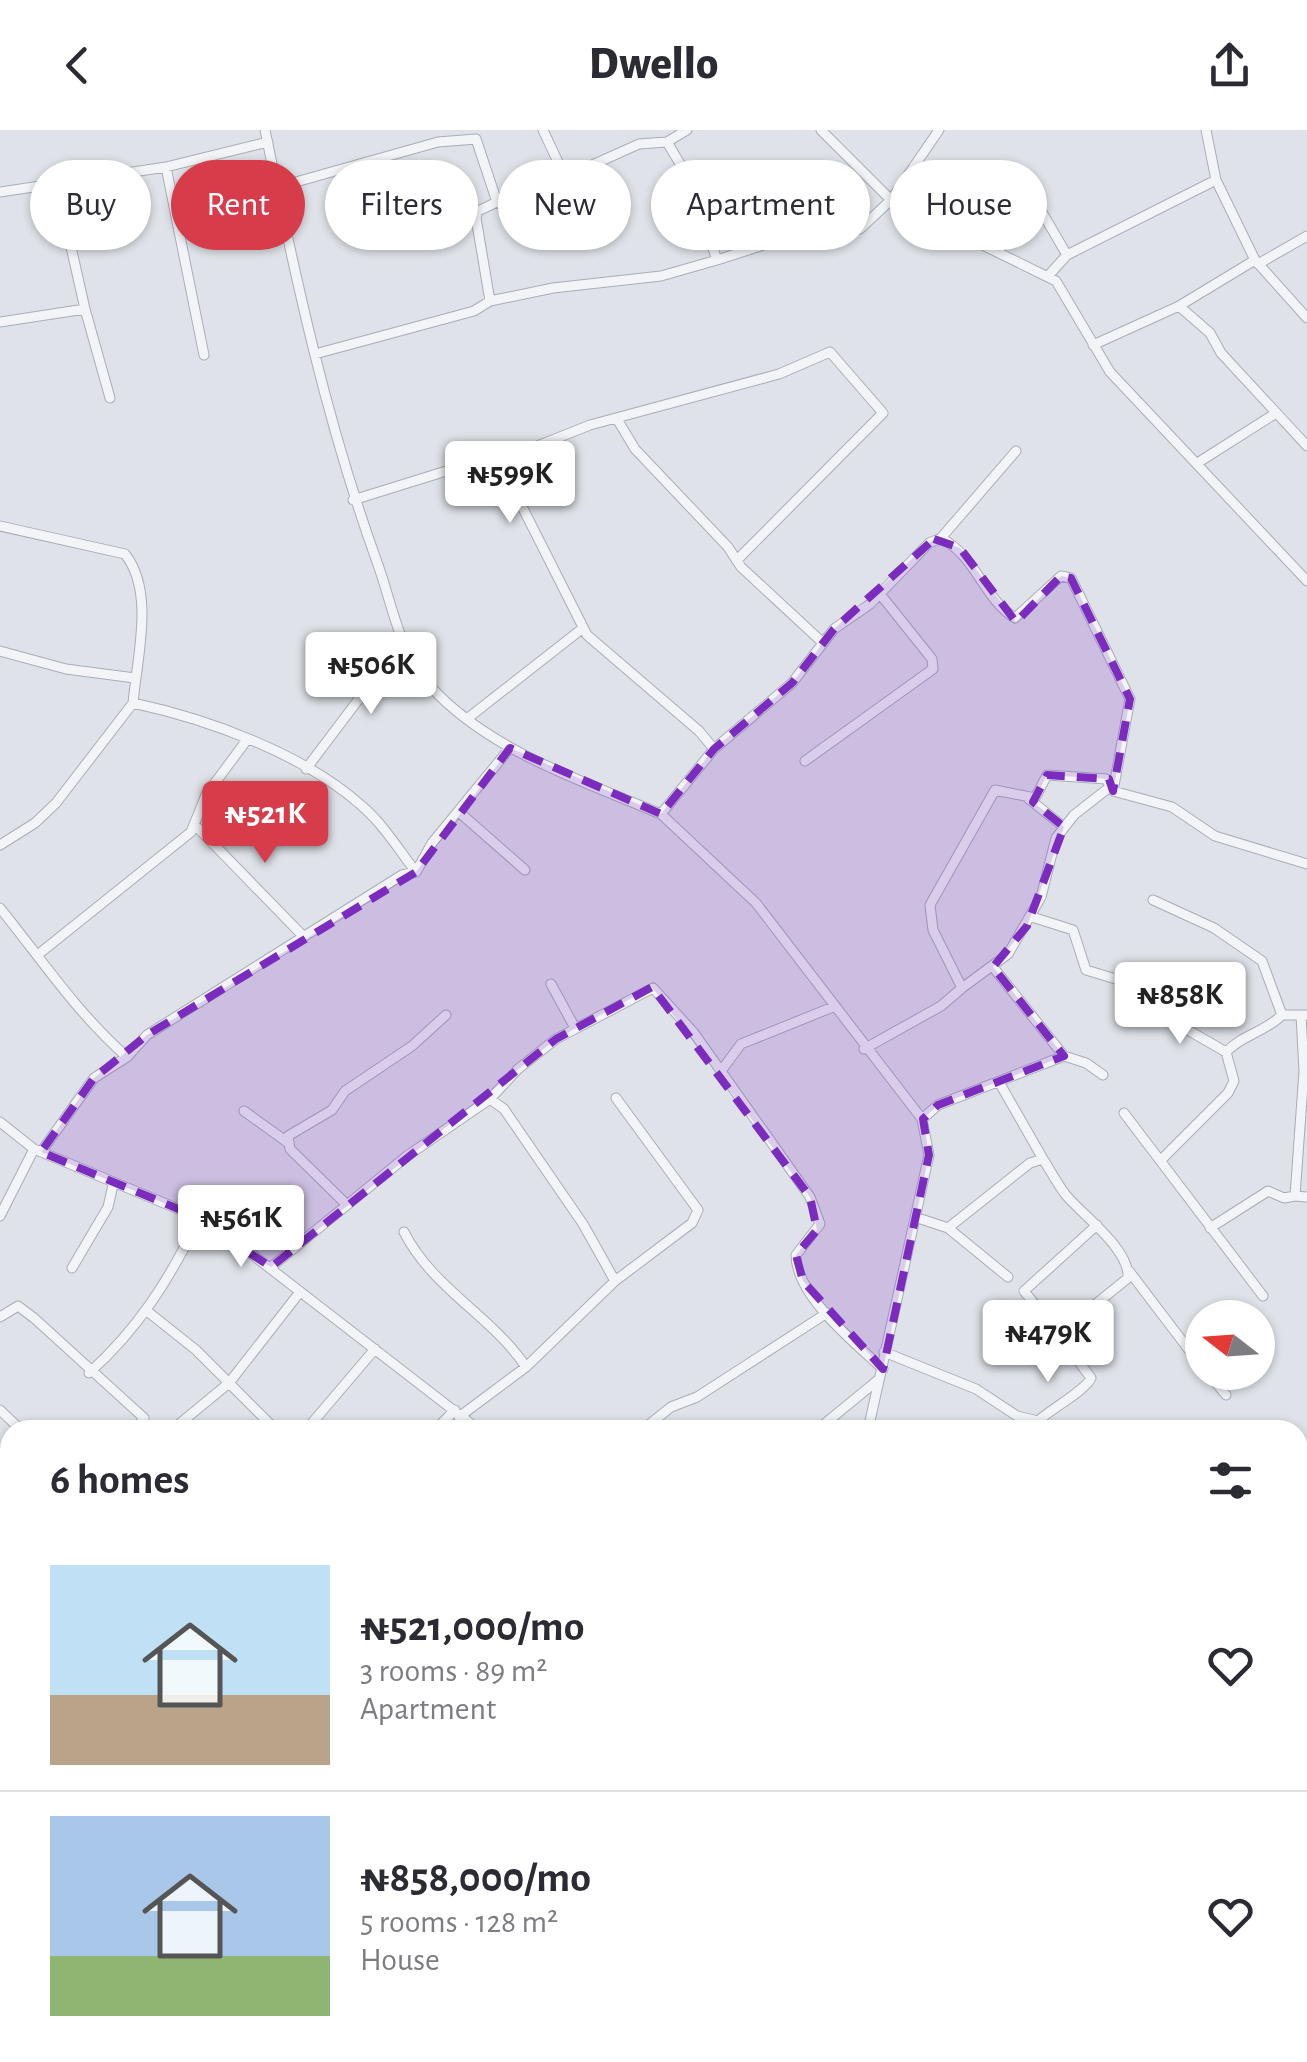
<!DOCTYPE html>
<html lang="en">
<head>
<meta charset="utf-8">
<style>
  body { margin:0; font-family:"Alegreya Sans",sans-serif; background:#f7f7f7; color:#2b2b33; height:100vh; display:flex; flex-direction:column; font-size:38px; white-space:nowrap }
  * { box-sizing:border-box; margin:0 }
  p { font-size:32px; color:#7c7c81 }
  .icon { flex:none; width:55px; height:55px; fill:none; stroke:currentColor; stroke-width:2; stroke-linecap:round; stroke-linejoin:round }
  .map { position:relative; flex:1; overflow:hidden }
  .drawer { position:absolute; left:0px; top:1290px; width:1308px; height:642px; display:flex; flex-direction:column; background:#fff; border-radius:30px 30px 0 0; box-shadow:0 2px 8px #0004 }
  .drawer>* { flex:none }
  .hud { position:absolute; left:30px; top:30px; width:1248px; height:90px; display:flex; gap:20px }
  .needle { width:65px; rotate:287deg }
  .buttons { position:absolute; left:1185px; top:1170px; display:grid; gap:20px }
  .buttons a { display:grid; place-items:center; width:90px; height:90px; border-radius:50%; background:#fff; box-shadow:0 2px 8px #0004; font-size:50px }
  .price { position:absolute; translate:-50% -85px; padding:0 22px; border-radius:10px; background:#fff; color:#222; font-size:32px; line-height:65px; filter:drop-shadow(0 2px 5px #0008) }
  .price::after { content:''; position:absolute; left:50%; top:60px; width:30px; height:22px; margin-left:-15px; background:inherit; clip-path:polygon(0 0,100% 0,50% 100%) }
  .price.active { background:#d63c4a; color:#fff }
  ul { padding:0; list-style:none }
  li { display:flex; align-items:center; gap:30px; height:250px; padding:0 50px }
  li+li { border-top:2px solid #e1e1e2 }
  li span { display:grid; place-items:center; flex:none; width:280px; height:200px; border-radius:0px; color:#555 }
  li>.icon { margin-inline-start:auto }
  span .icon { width:120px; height:120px; fill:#fffc; stroke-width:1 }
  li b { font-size:42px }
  h2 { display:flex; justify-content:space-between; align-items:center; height:120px; padding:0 50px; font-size:42px }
  .tag { padding:0 35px; border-radius:45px; background:#fff; box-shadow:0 2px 8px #0004; font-size:35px; line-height:90px }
  .tag.active { background:#d63c4a; color:#fff }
  header { display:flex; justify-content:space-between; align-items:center; height:130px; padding:0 50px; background:#fff; font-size:45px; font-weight:800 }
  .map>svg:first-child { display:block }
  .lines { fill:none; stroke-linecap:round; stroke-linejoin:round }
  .minor-casing { stroke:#a8adb7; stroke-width:11 }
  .minor { stroke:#f2f4f7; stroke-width:9 }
  .marked { fill:#7b2cbf; fill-opacity:0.2; stroke:#7b2cbf; stroke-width:8; stroke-dasharray:20 12; stroke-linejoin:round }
</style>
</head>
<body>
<header><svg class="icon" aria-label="back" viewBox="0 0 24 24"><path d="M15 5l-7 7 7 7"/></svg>Dwello<svg class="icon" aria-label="share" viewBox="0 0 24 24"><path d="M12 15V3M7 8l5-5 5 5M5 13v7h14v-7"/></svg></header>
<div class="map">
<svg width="1307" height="1932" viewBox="0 0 1307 1932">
  <rect width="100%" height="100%" fill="#dfe3e9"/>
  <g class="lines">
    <g class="minor-casing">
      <path id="minor" d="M 265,0 C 295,146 326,291 377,432 C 393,476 398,520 430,556 C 489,621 583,651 661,684 L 756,773 L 922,989 L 929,1025 L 868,1300
        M 543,0 L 565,47
        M 821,0 L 891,70 L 1056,151 L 1110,242 L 1307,451
        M 667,12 L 687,0
        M 166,37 L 204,225
        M 1216,50 L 1255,130 L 1307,188
        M 1026,55 L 1067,125
        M 278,57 L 438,12 L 476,9 L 497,72 L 503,75 L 639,14 L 667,12 L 689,49 L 717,130 L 804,102 L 860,99 L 891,70 L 939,0
        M 0,62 L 166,37 L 268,12
        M 497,72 L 478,81 L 476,88 L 490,171 L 553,158 L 661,146 L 717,130
        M 1258,134 L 1307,106
        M 1048,146 L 1067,125 L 1216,50 L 1206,0
        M 1179,176 L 1210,203 L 1221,223 L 1307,316
        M 85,179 L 110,268
        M 0,192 L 85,179 L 57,55
        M 1093,215 L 1179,176 L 1255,130
        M 315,224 L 474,181 L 490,171
        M 617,289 L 635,319 L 728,417 L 741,437 L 822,512
        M 498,329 L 587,505 L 699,601 L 714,619
        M 1199,332 L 1276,283
        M 353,370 L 472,333 L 512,326 L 590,295 L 779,244 L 830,222 L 883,283 L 737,430
        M 0,396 L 125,424 C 155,462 137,527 133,573
        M 941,408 L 1016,321
        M 0,521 L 66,539 L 135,548
        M 468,588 L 583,498
        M 805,631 L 933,539 L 932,529 L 880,464
        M 306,639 L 402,512
        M 1029,669 L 1064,697
        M 459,682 L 525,740
        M 661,684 L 714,619 L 792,553 L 834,499 L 870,474 L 929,413 L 941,408 C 977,427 983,468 1015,488 L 1061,446 L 1071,448 L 1130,569 L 1113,661
        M 194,694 L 304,807
        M 0,715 L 35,693 L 56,673 L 133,573 C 208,589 304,624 362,676 C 383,694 399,720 416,742
        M 1153,770 L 1214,798 L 1262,831 L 1282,885
        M 0,778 C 42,830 77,883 127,927
        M 1032,787 L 1073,800 L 1086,840 L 1129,853 L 1174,892 L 1226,922 C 1242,905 1265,902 1282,885 L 1307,885
        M 40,823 L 191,702 L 206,665 L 246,611
        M 993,837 L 1064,926
        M 551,854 L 575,898
        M 962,858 L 1008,824 L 1041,767 L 1056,708 L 1074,685 L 1111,656
        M 1301,885 L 1304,941 L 1295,1066 L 1307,1067
        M 864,919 L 941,876 L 962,858 L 933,800 L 930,775 L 995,660 L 1035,668 L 1047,645 L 1106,649 L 1113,661 L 1172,677 L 1215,706 L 1307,734
        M 721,941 L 741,914 L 833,877
        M 999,952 L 1043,1029
        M 490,969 L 504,979 L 583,1094 L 615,1151
        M 244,981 L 287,1012
        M 1124,983 L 1263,1166
        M 922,989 L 938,975 L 1064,926 L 1086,933 L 1103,945
        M 0,992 L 34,1019 L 188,1083 L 236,1112 L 479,1300
        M 41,1022 L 94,948 L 127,927 L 147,905 L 402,745 L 416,742 L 432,713 L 510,618
        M 1161,1030 L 1228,963 L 1234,951 L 1226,922
        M 347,1075 L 290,1019 L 288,1006 L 332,980 L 345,961 L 412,916 L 446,885
        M 0,1086 L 34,1019
        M 948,1098 L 1008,1147
        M 1210,1098 L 1268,1061 L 1284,1068 L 1295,1066
        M 404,1102 C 433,1159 492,1186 526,1237
        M 271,1137 L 407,1026 L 490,969 L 518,939 L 556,909 L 653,858 L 694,903 L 810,1067 L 820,1094 L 796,1125 C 796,1166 855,1213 883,1239
        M 72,1138 L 108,1077 L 113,1055
        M 1129,1141 L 1202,1237
        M 147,1181 L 196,1220 L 276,1300
        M 0,1187 L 18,1176 L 34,1188 L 144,1288 L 138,1296
        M 1055,1199 L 1024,1161 L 1097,1095
        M 884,1222 L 976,1259 L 1017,1286 L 1038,1291 C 1051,1279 1086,1260 1091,1248 L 1055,1199 L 1071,1194 L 1128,1148 C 1130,1119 1083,1086 1065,1064 C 1057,1053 1050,1040 1043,1029 L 1030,1033 L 948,1098 L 918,1088
        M 1207,1242 L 1226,1265
        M 89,1243 C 138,1199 170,1149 198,1090
        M 0,1280 L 21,1300
        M 459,1287 L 526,1237 L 615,1151 L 692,1093 L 698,1080 L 616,968
        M 172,1300 L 229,1253 L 300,1162
        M 306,1300 L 375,1219
        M 435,1300 L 455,1280
        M 642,1300 L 671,1277 L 697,1267 L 827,1183
        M 817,1300 L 878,1250
        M 1298,1419 L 1307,1420
        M 0,1472 L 10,1475
        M 0,1614 L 10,1618
        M 1298,1670 L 1307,1673
        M 0,1755 L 10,1759
        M 1298,1779 L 1307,1782
        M 166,1932 L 169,1922
        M 306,1932 L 309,1922
        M 562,1932 L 565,1922
        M 705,1932 L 708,1922
        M 816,1932 L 820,1922"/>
    </g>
    <use href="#minor" class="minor"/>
  </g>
  <path class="marked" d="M 934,409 L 960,418 L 1016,492 L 1061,446 L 1071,448 L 1130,569 L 1113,661 L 1109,649 L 1047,645 L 1033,672 L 1064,697 L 1027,796 L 993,837 L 1064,926 L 938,975 L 923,989 L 929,1025 L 883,1239 L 803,1151 L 796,1125 L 817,1100 L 810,1067 L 652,857 L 556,909 L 271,1137 L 188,1083 L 41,1022 L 94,948 L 147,905 L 416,742 L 510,618 L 661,684 L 714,619 L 792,553 L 834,499 Z"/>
</svg>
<div class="buttons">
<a><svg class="needle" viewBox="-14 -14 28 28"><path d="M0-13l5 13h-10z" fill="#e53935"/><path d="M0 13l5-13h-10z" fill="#7c7c81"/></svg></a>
</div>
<b class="price" style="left:510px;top:396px">₦599K</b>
<b class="price" style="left:371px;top:587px">₦506K</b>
<b class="price active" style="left:265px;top:736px">₦521K</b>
<b class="price" style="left:1180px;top:917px">₦858K</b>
<b class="price" style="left:241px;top:1140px">₦561K</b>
<b class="price" style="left:1048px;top:1255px">₦479K</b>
<div class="hud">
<a class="tag">Buy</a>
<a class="tag active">Rent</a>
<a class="tag">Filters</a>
<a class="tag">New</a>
<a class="tag">Apartment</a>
<a class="tag">House</a>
</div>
<section class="drawer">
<h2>6 homes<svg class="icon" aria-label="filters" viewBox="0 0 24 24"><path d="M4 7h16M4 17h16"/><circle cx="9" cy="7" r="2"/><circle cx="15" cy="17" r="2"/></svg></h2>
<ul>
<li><span style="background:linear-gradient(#bfe0f5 65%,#b9a48a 0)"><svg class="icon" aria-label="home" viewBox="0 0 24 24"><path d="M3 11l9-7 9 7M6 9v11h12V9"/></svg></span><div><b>₦521,000/mo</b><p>3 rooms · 89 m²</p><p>Apartment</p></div><svg class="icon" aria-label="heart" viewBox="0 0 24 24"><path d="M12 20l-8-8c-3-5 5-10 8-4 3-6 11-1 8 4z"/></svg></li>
<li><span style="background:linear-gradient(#a9c7e8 70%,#8fb573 0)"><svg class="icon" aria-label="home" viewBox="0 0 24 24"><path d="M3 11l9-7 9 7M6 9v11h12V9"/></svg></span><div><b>₦858,000/mo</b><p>5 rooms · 128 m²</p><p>House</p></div><svg class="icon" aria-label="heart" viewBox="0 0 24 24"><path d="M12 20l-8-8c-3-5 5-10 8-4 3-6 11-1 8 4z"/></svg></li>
</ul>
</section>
</div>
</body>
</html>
